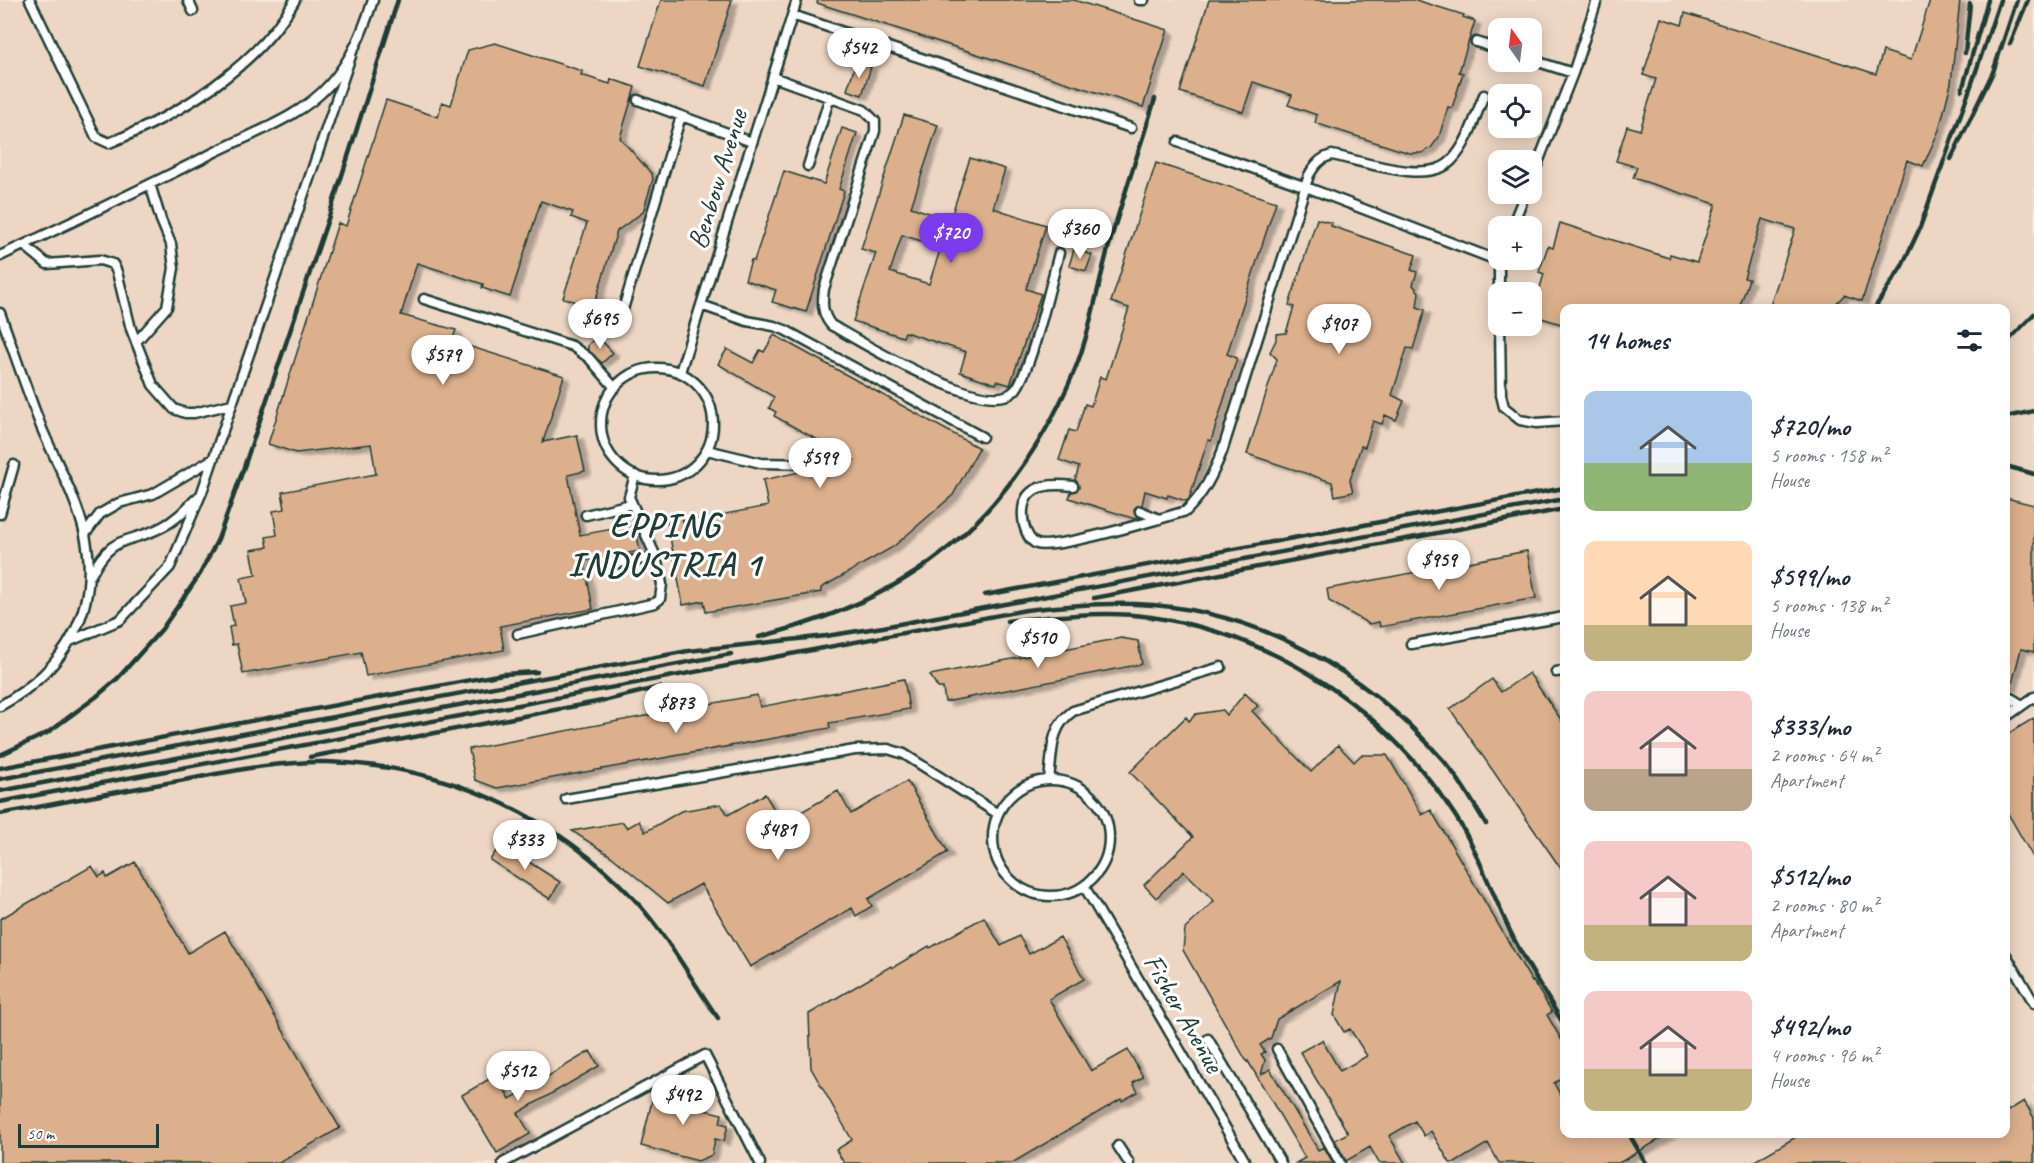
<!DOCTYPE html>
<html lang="en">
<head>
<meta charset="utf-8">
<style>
  body { margin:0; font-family:Caveat,sans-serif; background:#f6f6f7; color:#1f2937; height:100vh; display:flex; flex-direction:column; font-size:22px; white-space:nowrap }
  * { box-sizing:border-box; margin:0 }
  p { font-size:20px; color:#747a83 }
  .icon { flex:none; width:33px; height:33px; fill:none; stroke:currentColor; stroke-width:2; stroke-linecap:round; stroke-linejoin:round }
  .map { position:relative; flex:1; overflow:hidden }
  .side { position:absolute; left:1560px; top:304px; width:450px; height:834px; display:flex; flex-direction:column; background:#fff; border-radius:12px; box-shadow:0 3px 15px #0003 }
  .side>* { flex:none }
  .needle { width:39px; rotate:346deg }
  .tools { position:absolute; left:1488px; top:18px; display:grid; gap:12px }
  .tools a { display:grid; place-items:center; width:54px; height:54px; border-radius:12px; background:#fff; box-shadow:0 3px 15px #0003; font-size:30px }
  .scale { position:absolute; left:18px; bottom:15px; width:141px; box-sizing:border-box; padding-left:6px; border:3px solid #1f3d34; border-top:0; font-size:16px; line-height:21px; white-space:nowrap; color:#1f3d34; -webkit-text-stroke:4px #fff; paint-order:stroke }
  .price { position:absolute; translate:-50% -51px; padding:0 14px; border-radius:21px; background:#fff; color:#222; font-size:20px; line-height:39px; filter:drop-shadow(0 2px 3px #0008) }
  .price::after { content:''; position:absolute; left:50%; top:36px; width:18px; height:14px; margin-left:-9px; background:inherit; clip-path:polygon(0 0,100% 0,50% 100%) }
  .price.active { background:#7c3aed; color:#fff }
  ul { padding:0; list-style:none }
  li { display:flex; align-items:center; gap:18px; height:150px; padding:0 24px }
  li span { display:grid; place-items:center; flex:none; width:168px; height:120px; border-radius:12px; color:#555 }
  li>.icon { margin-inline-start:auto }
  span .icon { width:72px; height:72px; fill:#fffc; stroke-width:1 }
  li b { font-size:26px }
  h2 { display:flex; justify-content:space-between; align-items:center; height:72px; padding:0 24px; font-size:26px }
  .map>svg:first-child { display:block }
  .built { fill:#edd6c4; fill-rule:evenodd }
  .building { fill:#dcb08c; stroke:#1f3d34; stroke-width:1.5; fill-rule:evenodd; filter:url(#shadow) }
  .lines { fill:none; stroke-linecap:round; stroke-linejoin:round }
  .service-casing { stroke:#1f3d34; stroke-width:13 }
  .service { stroke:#fff; stroke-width:8 }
  .rail { stroke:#1f3d34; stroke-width:4.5 }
  .labels { text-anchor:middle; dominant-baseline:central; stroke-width:6; stroke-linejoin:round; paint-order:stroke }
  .street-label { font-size:28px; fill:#1f3d34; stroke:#fff }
  .district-label { font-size:34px; font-weight:bold; letter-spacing:1.5px; fill:#1f3d34; stroke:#fff }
</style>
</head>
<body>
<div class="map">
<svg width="2034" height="1163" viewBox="0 0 2034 1163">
  <defs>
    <filter id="shadow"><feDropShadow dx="6" dy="4" stdDeviation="1.5" flood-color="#0004"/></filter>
  </defs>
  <rect width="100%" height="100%" fill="#f4e7dc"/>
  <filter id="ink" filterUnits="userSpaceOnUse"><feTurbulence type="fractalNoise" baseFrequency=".0167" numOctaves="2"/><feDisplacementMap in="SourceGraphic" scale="12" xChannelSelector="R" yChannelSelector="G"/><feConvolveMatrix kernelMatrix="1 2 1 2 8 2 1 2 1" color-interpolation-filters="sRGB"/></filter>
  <g filter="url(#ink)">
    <path class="built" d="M 0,0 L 2034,0 L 2034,1163 L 0,1163 ZM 1498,28 L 1532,28 L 1532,62 L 1498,62 ZM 1498,94 L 1532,94 L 1532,128 L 1498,128 ZM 1498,160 L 1532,160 L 1532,194 L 1498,194 ZM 1498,226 L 1532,226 L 1532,260 L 1498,260 ZM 1498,292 L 1532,292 L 1532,326 L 1498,326 ZM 1564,309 L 2006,309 L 2006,1134 L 1564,1134 Z"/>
    <path class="building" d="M 661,0 L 732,0 L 705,86 L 640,66 Z
      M 818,0 L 1074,0 L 1168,30 L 1143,107 L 817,3 Z
      M 1209,0 L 1416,0 L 1464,15 L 1463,17 L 1475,21 L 1459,72 L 1463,73 L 1452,108 L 1448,107 L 1439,137 L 1431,148 L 1422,153 L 1409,153 L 1315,123 L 1317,115 L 1288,105 L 1292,95 L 1253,82 L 1243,112 L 1180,92 Z
      M 1930,0 L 1960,0 L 1951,83 L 1939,130 L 1923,166 L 1907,160 L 1862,301 L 1844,295 L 1831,309 L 1769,309 L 1795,229 L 1762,219 L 1744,278 L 1749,279 L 1739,309 L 1564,309 L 1564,325 L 1532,315 L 1544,274 L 1539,272 L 1548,246 L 1553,248 L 1560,223 L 1669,258 L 1670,254 L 1697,262 L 1716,204 L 1633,178 L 1637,167 L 1616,161 L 1627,126 L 1640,130 L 1656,79 L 1643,75 L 1661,18 L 1682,25 L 1685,13 L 1876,74 L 1883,51 L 1911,60 Z
      M 495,43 L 582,71 L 581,75 L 610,84 L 611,79 L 635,87 L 620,138 L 652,174 L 653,179 L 643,212 L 617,231 L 591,315 L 580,303 L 563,298 L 587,223 L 571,217 L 573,212 L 541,201 L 510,297 L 482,288 L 483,284 L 417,263 L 401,315 L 456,330 L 452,341 L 564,376 L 543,442 L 577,435 L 585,471 L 568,475 L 580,535 L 635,525 L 640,551 L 584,561 L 593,609 L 500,626 L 504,650 L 366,676 L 361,652 L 243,674 L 237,644 L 232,645 L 229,627 L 234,626 L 230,606 L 246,603 L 241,578 L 256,575 L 251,550 L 268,547 L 266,537 L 277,535 L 273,511 L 285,509 L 282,492 L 376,474 L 371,444 L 296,453 L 268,444 L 338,223 L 346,226 L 386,100 L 438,117 L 442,102 L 451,105 L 468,50 Z
      M 856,63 L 871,67 L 862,95 L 847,90 Z
      M 904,115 L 938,125 L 911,207 L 950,220 L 970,158 L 1005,169 L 993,208 L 1046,225 L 1026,289 L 1041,294 L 1010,385 L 997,381 L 996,384 L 960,372 L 966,352 L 905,332 L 903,337 L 853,321 L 876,253 L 861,249 ZM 902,235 L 941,247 L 929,284 L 890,272 Z
      M 842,128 L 857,133 L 839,189 L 844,191 L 806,312 L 772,302 L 776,290 L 745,280 L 751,260 L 754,261 L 784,171 L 824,184 Z
      M 1156,163 L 1276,202 L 1227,354 L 1237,358 L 1211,441 L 1208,440 L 1189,499 L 1186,501 L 1168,495 L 1167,498 L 1145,491 L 1142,505 L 1137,506 L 1134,509 L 1135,514 L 1137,517 L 1135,519 L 1069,498 L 1071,492 L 1076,491 L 1079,487 L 1078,483 L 1075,480 L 1079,467 L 1059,460 L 1069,430 L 1076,432 L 1085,404 L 1091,406 L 1100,377 L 1106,379 L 1129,308 L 1111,302 Z
      M 1317,219 L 1332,223 L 1331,226 L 1334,227 L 1416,255 L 1411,270 L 1417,272 L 1413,285 L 1419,292 L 1417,307 L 1425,310 L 1413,349 L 1407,348 L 1392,395 L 1404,401 L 1396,420 L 1385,415 L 1382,424 L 1373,421 L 1365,447 L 1361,446 L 1350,480 L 1353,492 L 1335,496 L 1332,482 L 1247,454 L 1277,359 L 1270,352 L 1276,340 L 1276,334 L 1286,333 L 1294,307 L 1289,305 Z
      M 1074,249 L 1092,255 L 1086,271 L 1069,266 Z
      M 774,335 L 979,448 L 953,495 L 893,547 L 821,588 L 821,592 L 706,612 L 704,601 L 683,605 L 666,516 L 681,513 L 683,522 L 768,506 L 763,480 L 854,460 L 774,416 L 776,412 L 769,408 L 774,397 L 718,364 L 727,349 L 753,363 L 760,350 L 764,352 Z
      M 594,339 L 601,340 L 613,353 L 602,363 L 588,350 L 588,345 Z
      M 2006,498 L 2034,505 L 2034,652 L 2021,649 L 2011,688 L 2006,687 Z
      M 1527,551 L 1536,598 L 1380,627 L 1379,622 L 1369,624 L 1329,601 L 1327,589 Z
      M 1121,638 L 1138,641 L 1142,664 L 945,702 L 943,688 L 938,688 L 930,675 Z
      M 1529,673 L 1564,724 L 1564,873 L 1450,709 L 1492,679 L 1501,692 Z
      M 904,679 L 909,709 L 829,723 L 830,728 L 497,788 L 475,780 L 469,749 L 757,695 L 760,707 Z
      M 1245,693 L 1258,706 L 1252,711 L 1311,772 L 1338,745 L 1354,762 L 1361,755 L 1387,755 L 1422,815 L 1431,810 L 1532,982 L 1533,981 L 1552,1012 L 1547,1015 L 1564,1044 L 1564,1077 L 1554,1083 L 1564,1102 L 1564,1134 L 1669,1134 L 1619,1163 L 1499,1163 L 1488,1143 L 1455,1163 L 1450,1163 L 1431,1131 L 1424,1136 L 1415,1121 L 1389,1136 L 1405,1163 L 1379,1163 L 1370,1147 L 1346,1161 L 1335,1140 L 1348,1133 L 1300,1052 L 1322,1040 L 1340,1071 L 1367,1056 L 1350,1029 L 1344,1032 L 1334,1015 L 1341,981 L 1277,1019 L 1271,1038 L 1260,1045 L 1265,1052 L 1261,1054 L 1265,1060 L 1261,1075 L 1270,1069 L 1318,1150 L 1324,1147 L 1333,1163 L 1296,1163 L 1305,1158 L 1248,1061 L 1247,1062 L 1183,950 L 1185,929 L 1214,901 L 1184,871 L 1156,898 L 1144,885 L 1193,837 L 1130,772 L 1186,717 L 1189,721 L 1196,714 L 1223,710 L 1227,715 Z
      M 2034,718 L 2034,859 L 2006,810 L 2006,735 Z
      M 907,781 L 948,852 L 868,899 L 872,906 L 856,916 L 852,908 L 750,967 L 701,884 L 668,903 L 611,856 L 572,831 L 623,822 L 627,828 L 639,821 L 645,832 L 681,811 L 721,804 L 728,815 L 765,794 L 782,823 L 838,791 L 851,814 Z
      M 501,844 L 560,882 L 550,899 L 490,860 Z
      M 135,862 L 188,953 L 225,931 L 340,1128 L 279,1163 L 0,1163 L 0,919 L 92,866 L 99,877 L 105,873 L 107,878 Z
      M 984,917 L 1001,946 L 1019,936 L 1029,954 L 1060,937 L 1084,979 L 1049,999 L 1091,1071 L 1128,1050 L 1143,1077 L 1133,1083 L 1138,1092 L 1122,1101 L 1121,1099 L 1012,1163 L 844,1163 L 836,1150 L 852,1140 L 811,1068 L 809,1014 L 891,966 L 892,968 L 929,946 L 930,948 Z
      M 590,1051 L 599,1066 L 518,1113 L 530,1134 L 497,1153 L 462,1095 L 496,1075 L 510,1099 Z
      M 671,1085 L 700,1092 L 696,1108 L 722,1114 L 720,1123 L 728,1125 L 724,1141 L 715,1139 L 712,1155 L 698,1161 L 641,1146 L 653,1097 L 667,1100 Z
      M 2024,1101 L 2034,1118 L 2034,1163 L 1751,1163 L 1801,1134 L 2006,1134 L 2006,1112 Z"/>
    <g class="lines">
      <g class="service-casing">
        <path id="service" d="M 30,0 L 96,137 L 109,143 C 179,115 257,67 295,0
          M 188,0 L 193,11
          M 1139,0 L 1144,0
          M 792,15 L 1131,128
          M 1476,42 L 1498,49
          M 1532,60 L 1573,73
          M 773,77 L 864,110 L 875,121 L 875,131 L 824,289 C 822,303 822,314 831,325 C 861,342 987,419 1014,391 C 1030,376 1052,279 1059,253
          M 638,100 L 752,142
          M 1178,142 L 1306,187 L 1499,261
          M 808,166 L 830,97
          M 1532,178 L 1573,73 L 1597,0
          M 1512,226 L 1525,194
          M 24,245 L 47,264 L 100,260 L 113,264 L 117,272 L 131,329 L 153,385 L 174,409 L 185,413 L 194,413 L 232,404
          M 0,256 C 73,222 145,187 217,151 C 255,132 301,117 330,84 C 352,59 363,31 373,0
          M 1499,260 L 1499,292
          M 424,299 L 572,346 L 589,358 L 615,388
          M 701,305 L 747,321 L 774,326 L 785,330 L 982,437
          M 0,313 C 14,352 27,391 42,429 C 57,464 77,499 85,535 C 101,610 65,670 0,706
          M 618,326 L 681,116
          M 1500,326 L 1501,395 L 1504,407 L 1520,420 L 1537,423 L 1564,421
          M 136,342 L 167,307 L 174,268 L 171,244 L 161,220 L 150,184
          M601 424a56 56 0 1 1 112 0a56 56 0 1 1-112 0Z
          M 680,372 L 797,0
          M 707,450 L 761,463 L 813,464
          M 1073,486 C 1042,482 1017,488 1024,525 C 1026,532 1029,541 1037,544 C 1055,550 1163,518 1186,511 C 1204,494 1213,474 1222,452 L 1309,175 C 1315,165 1320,158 1332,155 C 1362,161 1428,185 1451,161 C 1468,144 1475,117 1484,95
          M 1140,511 L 1159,519
          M 0,514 L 14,465
          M 586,515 L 631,504
          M 85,534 L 100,514 L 119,503 L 153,494 L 213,459
          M 599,566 L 656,557
          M 91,575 C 113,532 128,545 162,527 C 176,520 187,508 198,497
          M 518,634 L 655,603 L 660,599 L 662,584 L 656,557 L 629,497 L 635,475
          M 70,641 L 120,620 L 170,567 L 202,492 L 351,56
          M 1411,644 L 1564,617
          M 1556,672 L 1564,671
          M 2006,695 L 2022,705
          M 2006,717 L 2034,697
          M 1049,779 C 1053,752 1049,728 1073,711 L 1221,667
          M993 838a58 58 0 1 1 116 0a58 58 0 1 1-116 0Z
          M 566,799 L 855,750 L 888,749 L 904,754 L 998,814
          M 1084,886 L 1246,1163
          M 2006,955 L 2034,1003
          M 1208,1039 L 1281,1163
          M 1277,1049 L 1340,1163
          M 1118,1146 L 1129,1163
          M 503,1163 L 705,1055 L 760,1163"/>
      </g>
      <use href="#service" class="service"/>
      <path class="rail" d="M 2010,44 L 2028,0
        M 1965,53 L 1970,4
        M 1962,90 L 1988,0
        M 1951,159 L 1993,72 L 2017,0
        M 1874,309 L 1902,266 L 1919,230 L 1972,83 L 2000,0
        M 2006,343 L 2034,314
        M 2006,417 L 2034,411
        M 2006,466 L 2034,474
        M 985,595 L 1564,488
        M 1094,598 L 1564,509
        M 1007,621 C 1054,617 1104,610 1151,617 C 1277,635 1387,710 1456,817 C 1478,852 1492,893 1510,931 C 1525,963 1546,994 1564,1025
        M 759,637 C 810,624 861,606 906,578 C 982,532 1039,455 1073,374 C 1091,332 1097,286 1110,242 C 1124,195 1140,147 1155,99
        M 0,755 L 47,733 L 96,697 L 118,678 L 162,629 L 200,574 L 218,539 L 243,470 L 329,216 L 398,0
        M 310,757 L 607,700 L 660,687
        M 0,768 L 449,684 L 503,674 L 537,672
        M 0,779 L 688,651 L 826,636 L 883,627 L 1564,499
        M 0,791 L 731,654
        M 0,802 L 1026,610 C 1062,606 1098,603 1135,604 C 1256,608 1364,670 1443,760 C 1460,779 1473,803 1486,824
        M 0,814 C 60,803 119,791 179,781 C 227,772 278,761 327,762 C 444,765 554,814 634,899 C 667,935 690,978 718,1018
        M 1629,1134 L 1646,1163"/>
    </g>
  </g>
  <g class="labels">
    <g class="street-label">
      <text transform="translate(717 179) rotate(-73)">Benbow Avenue</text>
      <text transform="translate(1184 1013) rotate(60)">Fisher Avenue</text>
    </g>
    <g class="district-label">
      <text x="665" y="524">EPPING<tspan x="665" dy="39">INDUSTRIA 1</tspan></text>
    </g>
  </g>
</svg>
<div class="tools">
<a><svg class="needle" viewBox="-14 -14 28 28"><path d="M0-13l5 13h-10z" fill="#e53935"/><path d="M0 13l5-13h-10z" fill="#747a83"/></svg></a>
<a><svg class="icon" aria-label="locate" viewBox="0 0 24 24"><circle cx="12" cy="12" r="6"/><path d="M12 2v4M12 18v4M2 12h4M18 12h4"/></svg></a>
<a><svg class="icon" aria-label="layers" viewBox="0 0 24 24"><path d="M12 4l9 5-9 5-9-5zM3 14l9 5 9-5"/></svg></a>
<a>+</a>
<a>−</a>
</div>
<div class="scale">50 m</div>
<b class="price" style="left:859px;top:79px">$542</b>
<b class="price" style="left:1080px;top:260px">$360</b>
<b class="price active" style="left:951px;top:264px">$720</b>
<b class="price" style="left:600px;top:350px">$695</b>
<b class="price" style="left:1339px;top:355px">$907</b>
<b class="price" style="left:443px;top:386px">$579</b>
<b class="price" style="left:820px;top:489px">$599</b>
<b class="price" style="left:1439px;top:591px">$959</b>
<b class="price" style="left:1038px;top:669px">$510</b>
<b class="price" style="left:676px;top:734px">$873</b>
<b class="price" style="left:778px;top:861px">$481</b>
<b class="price" style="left:525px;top:871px">$333</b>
<b class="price" style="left:518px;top:1102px">$512</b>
<b class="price" style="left:683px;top:1126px">$492</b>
<section class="side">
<h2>14 homes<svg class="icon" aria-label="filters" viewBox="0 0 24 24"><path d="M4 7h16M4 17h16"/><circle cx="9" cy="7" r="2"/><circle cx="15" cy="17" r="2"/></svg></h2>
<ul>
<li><span style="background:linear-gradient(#a9c7e8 60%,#8fb573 0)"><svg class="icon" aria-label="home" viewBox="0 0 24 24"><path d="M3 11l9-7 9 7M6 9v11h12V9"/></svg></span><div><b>$720/mo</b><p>5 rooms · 158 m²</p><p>House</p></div></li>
<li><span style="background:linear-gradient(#ffd9b3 70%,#c2b280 0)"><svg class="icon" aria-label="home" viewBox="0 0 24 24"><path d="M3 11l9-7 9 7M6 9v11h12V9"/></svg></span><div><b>$599/mo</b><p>5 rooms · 138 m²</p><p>House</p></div></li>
<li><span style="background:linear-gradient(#f6c9c9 65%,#b9a48a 0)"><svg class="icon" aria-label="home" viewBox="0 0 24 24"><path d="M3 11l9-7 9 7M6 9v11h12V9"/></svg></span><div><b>$333/mo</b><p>2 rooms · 64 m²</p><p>Apartment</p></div></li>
<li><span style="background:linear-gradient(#f6c9c9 70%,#c2b280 0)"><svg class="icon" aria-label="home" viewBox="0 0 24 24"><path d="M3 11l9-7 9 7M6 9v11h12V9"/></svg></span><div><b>$512/mo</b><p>2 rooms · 80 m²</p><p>Apartment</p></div></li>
<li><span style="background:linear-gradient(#f6c9c9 65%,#c2b280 0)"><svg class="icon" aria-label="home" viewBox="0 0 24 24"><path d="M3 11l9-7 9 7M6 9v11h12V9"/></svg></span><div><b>$492/mo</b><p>4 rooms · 96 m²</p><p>House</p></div></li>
</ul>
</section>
</div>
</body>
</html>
